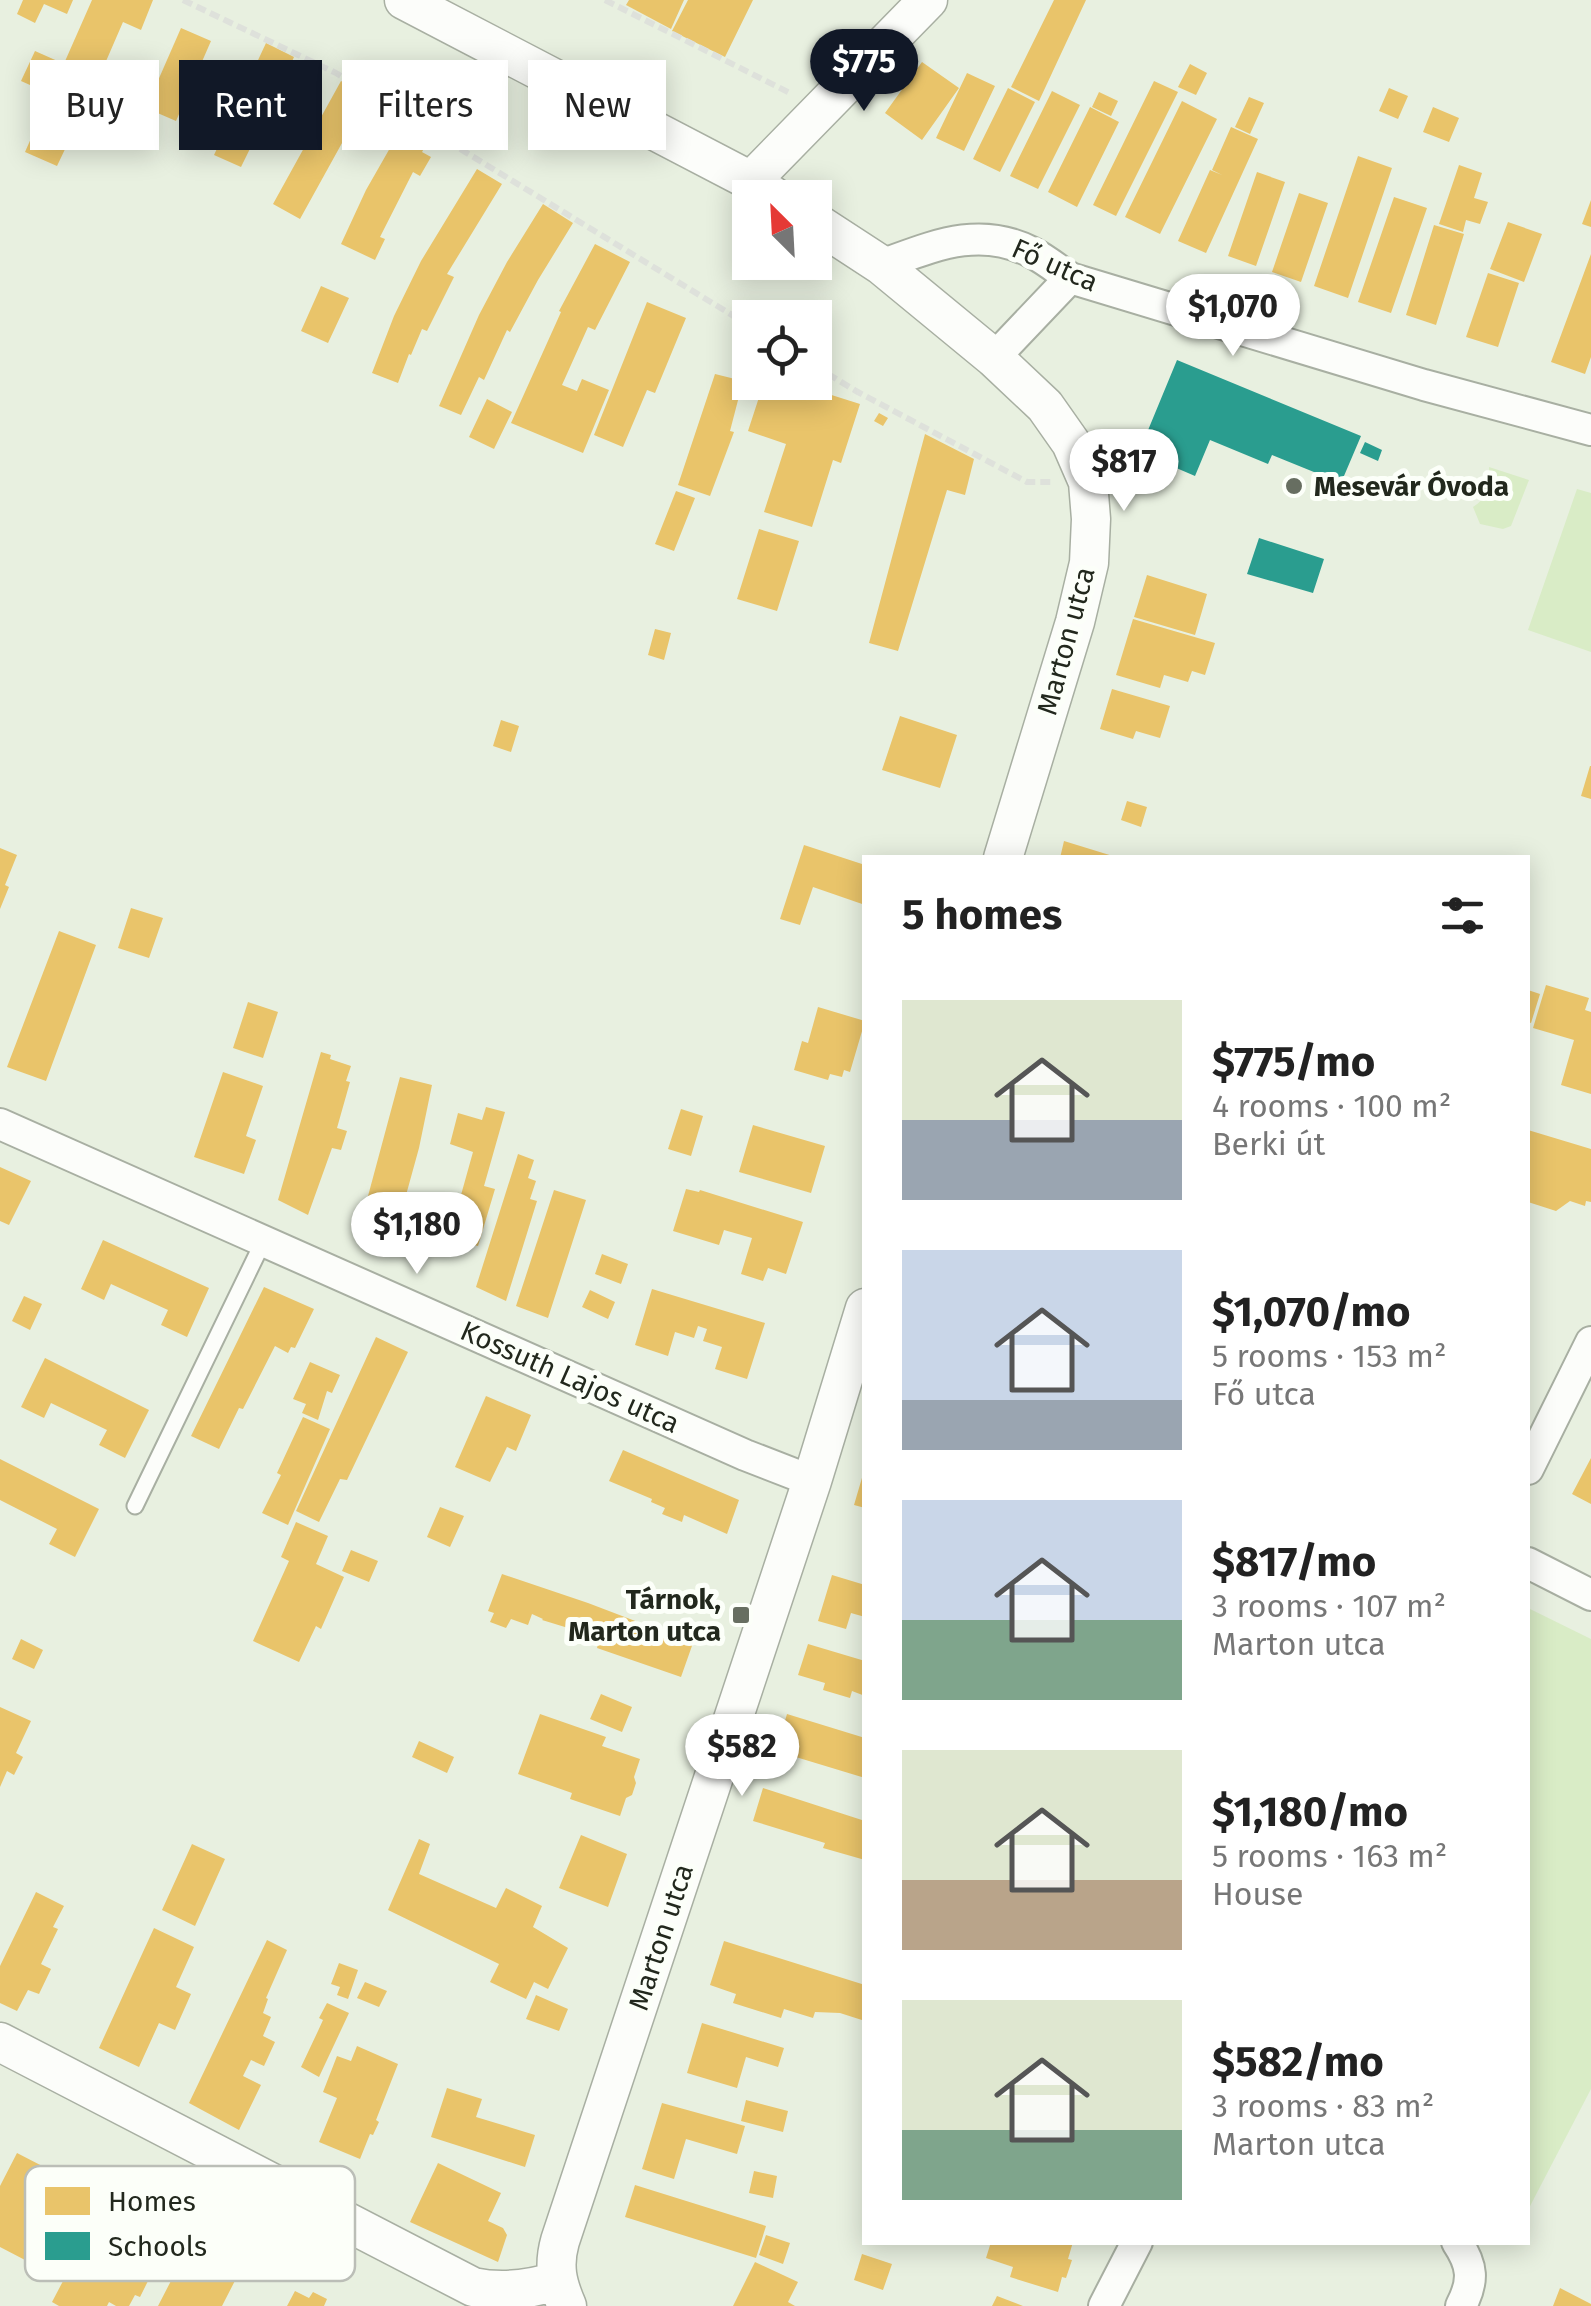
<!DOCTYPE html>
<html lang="en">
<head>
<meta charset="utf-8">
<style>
  body { margin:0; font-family:"Fira Sans",sans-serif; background:#f6f6f6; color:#222; height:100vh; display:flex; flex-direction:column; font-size:38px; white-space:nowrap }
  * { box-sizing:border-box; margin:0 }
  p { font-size:32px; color:#767676 }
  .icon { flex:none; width:55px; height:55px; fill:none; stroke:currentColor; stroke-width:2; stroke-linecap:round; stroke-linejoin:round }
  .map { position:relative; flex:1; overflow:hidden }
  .panel { position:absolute; left:862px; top:855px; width:668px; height:1390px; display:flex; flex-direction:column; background:#fff; border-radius:0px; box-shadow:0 5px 25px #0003 }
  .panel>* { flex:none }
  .top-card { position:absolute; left:30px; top:60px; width:682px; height:90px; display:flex; gap:20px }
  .needle { width:65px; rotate:336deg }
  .fabs { position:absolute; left:732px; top:180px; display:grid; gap:20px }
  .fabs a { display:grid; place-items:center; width:100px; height:100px; border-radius:0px; background:#fff; box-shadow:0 5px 25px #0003; font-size:50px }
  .price { position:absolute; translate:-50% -85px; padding:0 22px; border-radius:35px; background:#fff; color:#222; font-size:32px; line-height:65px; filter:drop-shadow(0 2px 5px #0008) }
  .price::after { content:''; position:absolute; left:50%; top:60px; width:30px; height:22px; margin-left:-15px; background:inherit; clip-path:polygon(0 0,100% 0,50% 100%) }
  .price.current { background:#111827; color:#fff }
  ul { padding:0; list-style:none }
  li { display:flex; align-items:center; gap:30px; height:250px; padding:0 40px }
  li span { display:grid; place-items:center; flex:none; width:280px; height:200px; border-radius:0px; color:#555 }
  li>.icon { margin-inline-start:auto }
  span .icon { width:120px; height:120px; fill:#fffc; stroke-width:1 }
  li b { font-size:42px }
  h2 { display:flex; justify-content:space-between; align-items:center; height:120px; padding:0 40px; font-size:42px }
  .tag { padding:0 35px; border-radius:0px; background:#fff; box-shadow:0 5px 25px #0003; font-size:35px; line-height:90px }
  .tag.current { background:#111827; color:#fff }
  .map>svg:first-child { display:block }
  .green { fill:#d9ecc6 }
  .homes { fill:#e9c46a }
  .schools { fill:#2a9d8f }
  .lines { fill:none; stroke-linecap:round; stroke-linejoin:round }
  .service-casing { stroke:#a8afa2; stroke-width:19 }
  .minor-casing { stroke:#a8afa2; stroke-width:34 }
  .tertiary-casing { stroke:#a8afa2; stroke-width:41 }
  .path { stroke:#dee1db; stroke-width:6; stroke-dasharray:10 5; stroke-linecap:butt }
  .service { stroke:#fcfdfa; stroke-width:15 }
  .minor { stroke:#fcfdfa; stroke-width:30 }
  .tertiary { stroke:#fcfdfa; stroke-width:38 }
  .poi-dot { fill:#676e61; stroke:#fcfff9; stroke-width:4 }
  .labels { text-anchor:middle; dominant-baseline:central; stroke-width:10; stroke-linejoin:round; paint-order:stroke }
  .street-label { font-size:28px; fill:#22281d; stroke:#fcfff9 }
  .poi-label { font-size:28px; font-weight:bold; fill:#22281d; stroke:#fcfff9; text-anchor:start }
  .key { fill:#fcfff9; stroke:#bbbeb7; stroke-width:2.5 }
  .key-label { font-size:28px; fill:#22281d }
</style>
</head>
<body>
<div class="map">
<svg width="1591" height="2306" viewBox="0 0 1591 2306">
  <rect width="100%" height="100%" fill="#e8f0e0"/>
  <path class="green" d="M 1489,467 L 1529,480 L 1511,526 L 1503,529 L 1480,524 L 1473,507 C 1489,497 1490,484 1489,467 Z
    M 1577,489 L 1591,493 L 1591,652 L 1528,630 Z
    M 1528,1608 L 1591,1639 L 1591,2089 L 1528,2210 Z"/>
  <path class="homes" d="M 23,0 L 73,0 L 67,14 L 44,4 L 35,23 L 17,14 Z
    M 92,0 L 153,0 L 141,30 L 123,22 L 97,82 L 57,166 L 25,152 Z
    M 629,0 L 684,0 L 671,29 L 626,5 Z
    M 688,0 L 753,0 L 725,57 L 672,31 Z
    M 1054,0 L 1086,0 L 1039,101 L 1011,87 Z
    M 181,28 L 211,41 L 176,121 L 146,108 Z
    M 266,43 L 294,57 L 289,68 L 301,74 L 286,105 L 274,100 L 241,167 L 214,155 Z
    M 35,51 L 62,63 L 48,93 L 21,81 Z
    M 922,62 L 959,88 L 922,140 L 885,113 Z
    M 1190,64 L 1207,73 L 1196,95 L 1178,87 Z
    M 967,73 L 995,86 L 964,151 L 936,138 Z
    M 341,81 L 368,96 L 300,219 L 273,204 Z
    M 1154,81 L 1178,92 L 1116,216 L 1093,205 Z
    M 1008,88 L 1035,102 L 1000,172 L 973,159 Z
    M 1389,88 L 1408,96 L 1398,119 L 1379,111 Z
    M 1052,91 L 1080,105 L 1038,189 L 1010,176 Z
    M 1099,92 L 1118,101 L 1111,116 L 1092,107 Z
    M 1249,97 L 1264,103 L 1250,134 L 1235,127 Z
    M 1182,101 L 1217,119 L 1160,234 L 1125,217 Z
    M 1090,107 L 1119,122 L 1077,207 L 1048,192 Z
    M 1433,107 L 1459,118 L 1449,142 L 1423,132 Z
    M 406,120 L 432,134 L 422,152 L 431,157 L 420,176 L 413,172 L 380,237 L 385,239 L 375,260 L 341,244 L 366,190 Z
    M 1231,127 L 1258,139 L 1206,253 L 1178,241 L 1210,170 L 1222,175 L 1212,170 Z
    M 1358,156 L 1392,168 L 1348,298 L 1314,286 Z
    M 1459,165 L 1482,173 L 1474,198 L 1488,202 L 1480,224 L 1466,220 L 1463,232 L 1439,224 Z
    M 477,169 L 502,184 L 447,274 L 454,277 L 427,331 L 422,329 L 411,355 L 409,354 L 398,383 L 372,373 L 394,316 L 421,261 Z
    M 1257,172 L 1285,182 L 1256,266 L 1228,256 Z
    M 1299,193 L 1328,203 L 1301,282 L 1272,272 Z
    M 1394,197 L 1427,208 L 1391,313 L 1358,302 Z
    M 1591,200 L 1591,227 L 1582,224 Z
    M 543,204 L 573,223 L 538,280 L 510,332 L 507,330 L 484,380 L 479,377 L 461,415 L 439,406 L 479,315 L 507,262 Z
    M 1508,222 L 1542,234 L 1524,282 L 1490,269 Z
    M 1434,225 L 1464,234 L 1436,325 L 1406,315 Z
    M 595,244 L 630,262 L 595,330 L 588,327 L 562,385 L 577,391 L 582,379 L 609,390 L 583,453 L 511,423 L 561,312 L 559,311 Z
    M 1591,254 L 1591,357 L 1585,374 L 1551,362 Z
    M 1488,273 L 1519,283 L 1498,347 L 1466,337 Z
    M 321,286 L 349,298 L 328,343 L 301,331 Z
    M 647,302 L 686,318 L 655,393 L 647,390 L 623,447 L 594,435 Z
    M 715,374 L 743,381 L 730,431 L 734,432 L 710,496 L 678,485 Z
    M 764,382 L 804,382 L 803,386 L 860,404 L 841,463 L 833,460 L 812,527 L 764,512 L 786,444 L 748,431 Z
    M 487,399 L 512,412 L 494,449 L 469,437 Z
    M 879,413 L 888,418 L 883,426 L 874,421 Z
    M 925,434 L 974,459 L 965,495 L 947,490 L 898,651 L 869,643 Z
    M 676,491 L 695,498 L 674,551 L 655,544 Z
    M 759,529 L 799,541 L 777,611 L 737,599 Z
    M 1147,575 L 1207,594 L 1195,635 L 1134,617 Z
    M 1133,619 L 1215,643 L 1205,675 L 1192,671 L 1188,682 L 1164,675 L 1160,688 L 1116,675 Z
    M 655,629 L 671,633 L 664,660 L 648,655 Z
    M 1112,689 L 1170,706 L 1160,738 L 1136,731 L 1133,739 L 1100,729 Z
    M 900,716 L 957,735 L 940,788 L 882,770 Z
    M 501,720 L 519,726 L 511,752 L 493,746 Z
    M 1590,766 L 1591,766 L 1591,799 L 1581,796 Z
    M 1127,801 L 1147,807 L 1141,827 L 1121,820 Z
    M 1064,841 L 1116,857 L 1116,858 L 1060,858 Z
    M 804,845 L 865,865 L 865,905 L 813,887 L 800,925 L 780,919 Z
    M 0,848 L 17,855 L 5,885 L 9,887 L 0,909 Z
    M 131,908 L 163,918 L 149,958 L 118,948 Z
    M 59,931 L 96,945 L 46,1081 L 7,1067 Z
    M 1546,985 L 1589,998 L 1585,1010 L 1591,1012 L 1591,1094 L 1561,1085 L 1574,1040 L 1533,1028 Z
    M 1528,990 L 1540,994 L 1531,1023 L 1528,1022 Z
    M 248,1002 L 278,1012 L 263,1058 L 233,1048 Z
    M 818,1007 L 865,1021 L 850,1072 L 844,1070 L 842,1077 L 830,1074 L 828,1080 L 794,1070 L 802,1041 L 808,1043 Z
    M 321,1052 L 331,1055 L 330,1059 L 351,1066 L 346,1081 L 350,1082 L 337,1128 L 347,1131 L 341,1150 L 332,1148 L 308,1215 L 278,1200 Z
    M 223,1072 L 263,1086 L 246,1136 L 256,1140 L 244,1174 L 194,1157 Z
    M 400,1077 L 432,1085 L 419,1148 L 392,1246 L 357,1237 Z
    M 486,1107 L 505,1112 L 484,1186 L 495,1189 L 478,1246 L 449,1238 L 473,1152 L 450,1144 L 458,1113 L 482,1120 Z
    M 681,1109 L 703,1116 L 691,1156 L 668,1149 Z
    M 753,1125 L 825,1146 L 811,1193 L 739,1172 Z
    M 1528,1130 L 1591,1149 L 1591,1202 L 1586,1201 L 1585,1206 L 1570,1201 L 1556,1211 L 1528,1202 Z
    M 518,1154 L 534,1160 L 528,1178 L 536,1181 L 530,1199 L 537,1201 L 506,1301 L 476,1287 Z
    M 0,1167 L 31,1181 L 9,1225 L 0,1221 Z
    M 686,1189 L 699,1192 L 700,1190 L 803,1222 L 786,1274 L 768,1268 L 763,1281 L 741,1274 L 752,1238 L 724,1230 L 719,1245 L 673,1231 Z
    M 554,1190 L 586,1200 L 548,1318 L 516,1306 Z
    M 103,1240 L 209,1288 L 187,1337 L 161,1325 L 168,1310 L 111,1284 L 104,1300 L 81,1289 Z
    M 602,1254 L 628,1264 L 621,1284 L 595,1274 Z
    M 264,1287 L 314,1309 L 295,1348 L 291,1347 L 288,1353 L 275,1346 L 243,1409 L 239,1408 L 219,1449 L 191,1436 Z
    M 652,1289 L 765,1323 L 747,1379 L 715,1369 L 722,1347 L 703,1341 L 707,1329 L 698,1326 L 694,1338 L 675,1332 L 668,1356 L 635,1345 Z
    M 590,1290 L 615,1302 L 608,1319 L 582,1307 Z
    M 24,1296 L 42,1304 L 30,1330 L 12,1321 Z
    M 376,1337 L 408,1352 L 347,1480 L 340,1479 L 319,1522 L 296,1511 Z
    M 45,1358 L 149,1410 L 125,1458 L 99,1445 L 107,1430 L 80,1417 L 51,1403 L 44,1418 L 21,1407 Z
    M 310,1362 L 340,1375 L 332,1393 L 327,1391 L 318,1420 L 302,1413 L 306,1404 L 293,1399 Z
    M 486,1396 L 531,1415 L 516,1451 L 507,1447 L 490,1482 L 455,1467 Z
    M 303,1417 L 330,1429 L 288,1525 L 262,1513 L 281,1475 L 277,1473 Z
    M 623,1450 L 739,1500 L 727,1534 L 684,1515 L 682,1522 L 662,1514 L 665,1508 L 651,1502 L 652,1499 L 609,1481 Z
    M 1591,1458 L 1591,1504 L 1572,1494 Z
    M 0,1459 L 99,1509 L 75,1557 L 49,1544 L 57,1529 L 0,1500 Z
    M 864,1471 L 865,1472 L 865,1508 L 854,1505 Z
    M 440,1507 L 464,1516 L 450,1547 L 427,1537 Z
    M 296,1522 L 328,1536 L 316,1564 L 344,1577 L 321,1629 L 316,1626 L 299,1662 L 253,1641 L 289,1561 L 281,1557 Z
    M 351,1550 L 378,1561 L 369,1582 L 342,1571 Z
    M 502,1574 L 588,1603 L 693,1643 L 681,1677 L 597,1648 L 599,1641 L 578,1631 L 542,1620 L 543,1619 L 532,1614 L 528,1625 L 511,1619 L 506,1628 L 490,1622 L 494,1613 L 488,1611 Z
    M 832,1575 L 865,1585 L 865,1617 L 851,1613 L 846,1629 L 818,1621 Z
    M 21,1639 L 43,1650 L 34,1669 L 12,1659 Z
    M 808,1644 L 865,1661 L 865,1696 L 852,1691 L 850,1698 L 823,1690 L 825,1683 L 798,1675 Z
    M 601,1694 L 632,1707 L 622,1732 L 590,1719 Z
    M 0,1707 L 31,1721 L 16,1753 L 23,1757 L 14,1775 L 7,1771 L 0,1787 Z
    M 540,1714 L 606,1737 L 602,1746 L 640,1759 L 634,1777 L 636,1783 L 632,1795 L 626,1798 L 620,1816 L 570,1799 L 572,1793 L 518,1774 Z
    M 787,1714 L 865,1738 L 865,1778 L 776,1751 Z
    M 419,1741 L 454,1757 L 447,1773 L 412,1757 Z
    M 763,1788 L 865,1821 L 865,1860 L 823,1848 L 825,1843 L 753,1821 Z
    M 581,1835 L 627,1854 L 608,1907 L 559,1888 Z
    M 419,1839 L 430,1844 L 419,1874 L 496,1908 L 506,1888 L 542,1906 L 533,1927 L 568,1948 L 548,1989 L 534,1982 L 526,1999 L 490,1982 L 499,1964 L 388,1910 Z
    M 192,1844 L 225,1859 L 195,1926 L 162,1910 Z
    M 36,1892 L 64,1906 L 53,1927 L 58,1929 L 41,1964 L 51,1969 L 39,1994 L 28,1990 L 17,2011 L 0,2003 L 0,1966 Z
    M 154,1928 L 194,1947 L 176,1987 L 191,1994 L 175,2030 L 159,2023 L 139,2067 L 99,2048 Z
    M 267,1940 L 287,1950 L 266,1998 L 268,1999 L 263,2013 L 271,2017 L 263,2036 L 275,2042 L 264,2066 L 251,2060 L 243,2076 L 261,2085 L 239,2130 L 189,2103 Z
    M 724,1941 L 865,1985 L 865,2021 L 840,2013 L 815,2012 L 813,2018 L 784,2009 L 781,2018 L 733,2003 L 736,1994 L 710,1985 Z
    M 339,1963 L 358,1970 L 348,1999 L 337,1995 L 340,1987 L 331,1984 Z
    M 365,1982 L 387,1991 L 379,2007 L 357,1998 Z
    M 536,1995 L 568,2009 L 559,2031 L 526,2019 Z
    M 327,2003 L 349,2013 L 319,2077 L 301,2067 L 318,2031 L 323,2020 L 319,2018 Z
    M 702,2023 L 784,2048 L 778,2067 L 746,2057 L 737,2088 L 687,2073 Z
    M 357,2046 L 398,2064 L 376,2120 L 379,2122 L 373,2135 L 370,2134 L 360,2159 L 319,2142 L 337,2098 L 323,2092 L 337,2056 L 351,2061 Z
    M 447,2088 L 482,2099 L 476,2117 L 535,2135 L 525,2167 L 431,2137 Z
    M 746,2100 L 788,2111 L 783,2132 L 741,2121 Z
    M 662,2103 L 745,2126 L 737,2154 L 686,2139 L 674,2179 L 642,2169 Z
    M 17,2153 L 48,2169 L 47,2172 L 65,2181 L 25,2260 L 0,2247 L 0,2186 Z
    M 438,2163 L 501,2193 L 488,2221 L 503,2228 L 507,2235 L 498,2262 L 410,2222 Z
    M 754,2171 L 777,2176 L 773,2198 L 749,2193 Z
    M 635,2185 L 766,2226 L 756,2258 L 625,2217 Z
    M 119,2205 L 161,2226 L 146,2255 L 158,2261 L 140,2297 L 135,2295 L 129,2306 L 116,2306 L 109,2302 L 107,2306 L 59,2306 L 52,2302 L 91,2228 L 104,2234 Z
    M 766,2235 L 790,2243 L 783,2264 L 759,2255 Z
    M 991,2242 L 1073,2242 L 1068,2259 L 1072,2260 L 1066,2278 L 1062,2277 L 1058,2292 L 1010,2277 L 1013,2267 L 986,2258 Z
    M 190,2244 L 241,2269 L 222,2306 L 158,2306 Z
    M 862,2254 L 892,2264 L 883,2290 L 854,2280 Z
    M 755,2262 L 798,2282 L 788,2302 L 795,2306 L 733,2306 Z
    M 1560,2288 L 1591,2304 L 1591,2306 L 1553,2306 Z
    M 295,2291 L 309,2298 L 313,2292 L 327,2299 L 324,2306 L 287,2306 Z
    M 997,2296 L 1023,2306 L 992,2306 Z"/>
  <path class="schools" d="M 1177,360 L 1361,436 L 1341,483 L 1272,455 L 1268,464 L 1210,440 L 1195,476 L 1139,452 Z
    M 1365,442 L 1382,450 L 1378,461 L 1360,453 Z
    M 1259,538 L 1324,559 L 1313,593 L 1247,574 Z"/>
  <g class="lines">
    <g class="service-casing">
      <path id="service" d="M 135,1506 L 263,1242"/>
    </g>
    <g class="minor-casing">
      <path id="minor" d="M 881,265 C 932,247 978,225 1031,252 C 1045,259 1057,269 1070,278 L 1424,385 L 1591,430
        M 994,358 L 1070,278
        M 0,1124 L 745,1455 L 812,1481
        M 1528,1469 L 1591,1342
        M 1528,1563 L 1591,1595
        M 1457,2242 C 1473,2266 1474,2281 1461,2306
        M 1104,2306 L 1137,2242"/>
    </g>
    <g class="tertiary-casing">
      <path id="tertiary" d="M 404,0 L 751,181 L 776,198
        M 751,181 L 928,0
        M 815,222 L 881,265 L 994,358 L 1045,406 L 1071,443 L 1088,482 L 1091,519 L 1089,563 L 1075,622 L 1003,858
        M 0,2042 L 473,2287 C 502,2293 528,2290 556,2281
        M 567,2306 C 557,2283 553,2266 560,2241 L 812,1481 L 865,1308"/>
    </g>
    <path class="path" d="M 183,0 L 336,73 L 750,326
      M 605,0 L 792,94
      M 815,366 L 856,391 L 1027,482 L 1051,482"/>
    <use href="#service" class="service"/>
    <use href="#minor" class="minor"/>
    <use href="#tertiary" class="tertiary"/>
  </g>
  <g class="poi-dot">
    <circle cx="1294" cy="486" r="10"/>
    <rect x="731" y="1605" width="20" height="20" rx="5"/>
  </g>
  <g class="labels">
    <g class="street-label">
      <text transform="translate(1055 265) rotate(24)">Fő utca</text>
      <text transform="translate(1066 641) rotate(-75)">Marton utca</text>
      <text transform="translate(570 1377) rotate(24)">Kossuth Lajos utca</text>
      <text transform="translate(661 1937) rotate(-72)">Marton utca</text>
    </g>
    <g class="poi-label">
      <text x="1314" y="486">Mesevár Óvoda</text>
      <text x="721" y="1599" text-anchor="end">Tárnok,<tspan x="721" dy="32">Marton utca</tspan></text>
    </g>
  </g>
  <rect x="25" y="2166" width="330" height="115" rx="15" class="key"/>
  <rect x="45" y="2187" width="45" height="28" fill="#e9c46a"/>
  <rect x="45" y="2232" width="45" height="28" fill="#2a9d8f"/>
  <g class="key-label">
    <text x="108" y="2211">Homes</text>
    <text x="108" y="2256">Schools</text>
  </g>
</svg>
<div class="fabs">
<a><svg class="needle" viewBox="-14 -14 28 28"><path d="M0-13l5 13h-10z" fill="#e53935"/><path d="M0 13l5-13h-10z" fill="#767676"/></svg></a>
<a><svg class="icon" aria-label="locate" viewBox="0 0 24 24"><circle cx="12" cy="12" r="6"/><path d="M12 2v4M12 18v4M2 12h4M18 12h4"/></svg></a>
</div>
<b class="price current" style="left:864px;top:114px">$775</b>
<b class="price" style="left:1233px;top:359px">$1,070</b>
<b class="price" style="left:1124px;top:514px">$817</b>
<b class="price" style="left:417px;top:1277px">$1,180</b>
<b class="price" style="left:742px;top:1799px">$582</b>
<div class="top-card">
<a class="tag">Buy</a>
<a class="tag current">Rent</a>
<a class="tag">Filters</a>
<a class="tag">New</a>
</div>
<section class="panel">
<h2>5 homes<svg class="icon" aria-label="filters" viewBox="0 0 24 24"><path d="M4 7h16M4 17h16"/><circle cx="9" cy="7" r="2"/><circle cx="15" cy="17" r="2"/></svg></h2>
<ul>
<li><span style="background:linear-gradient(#dfe7d0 60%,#9aa5b1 0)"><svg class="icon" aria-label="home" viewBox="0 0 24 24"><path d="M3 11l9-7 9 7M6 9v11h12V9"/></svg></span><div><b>$775/mo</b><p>4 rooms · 100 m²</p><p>Berki út</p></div></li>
<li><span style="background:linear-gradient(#c9d6e8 75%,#9aa5b1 0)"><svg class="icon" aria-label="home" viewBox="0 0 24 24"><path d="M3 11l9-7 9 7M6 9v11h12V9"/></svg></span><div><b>$1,070/mo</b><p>5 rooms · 153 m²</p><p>Fő utca</p></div></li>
<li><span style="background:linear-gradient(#c9d6e8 60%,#7fa58c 0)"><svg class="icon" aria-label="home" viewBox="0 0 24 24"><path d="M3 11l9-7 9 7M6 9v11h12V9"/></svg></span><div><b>$817/mo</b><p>3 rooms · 107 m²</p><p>Marton utca</p></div></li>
<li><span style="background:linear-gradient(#dfe7d0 65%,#b9a48a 0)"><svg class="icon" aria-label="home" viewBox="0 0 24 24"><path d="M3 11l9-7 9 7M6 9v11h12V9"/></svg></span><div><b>$1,180/mo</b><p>5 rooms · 163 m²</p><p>House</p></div></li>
<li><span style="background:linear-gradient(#dfe7d0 65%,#7fa58c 0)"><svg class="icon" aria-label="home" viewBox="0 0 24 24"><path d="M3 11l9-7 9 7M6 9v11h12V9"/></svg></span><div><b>$582/mo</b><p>3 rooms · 83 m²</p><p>Marton utca</p></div></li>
</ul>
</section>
</div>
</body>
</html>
